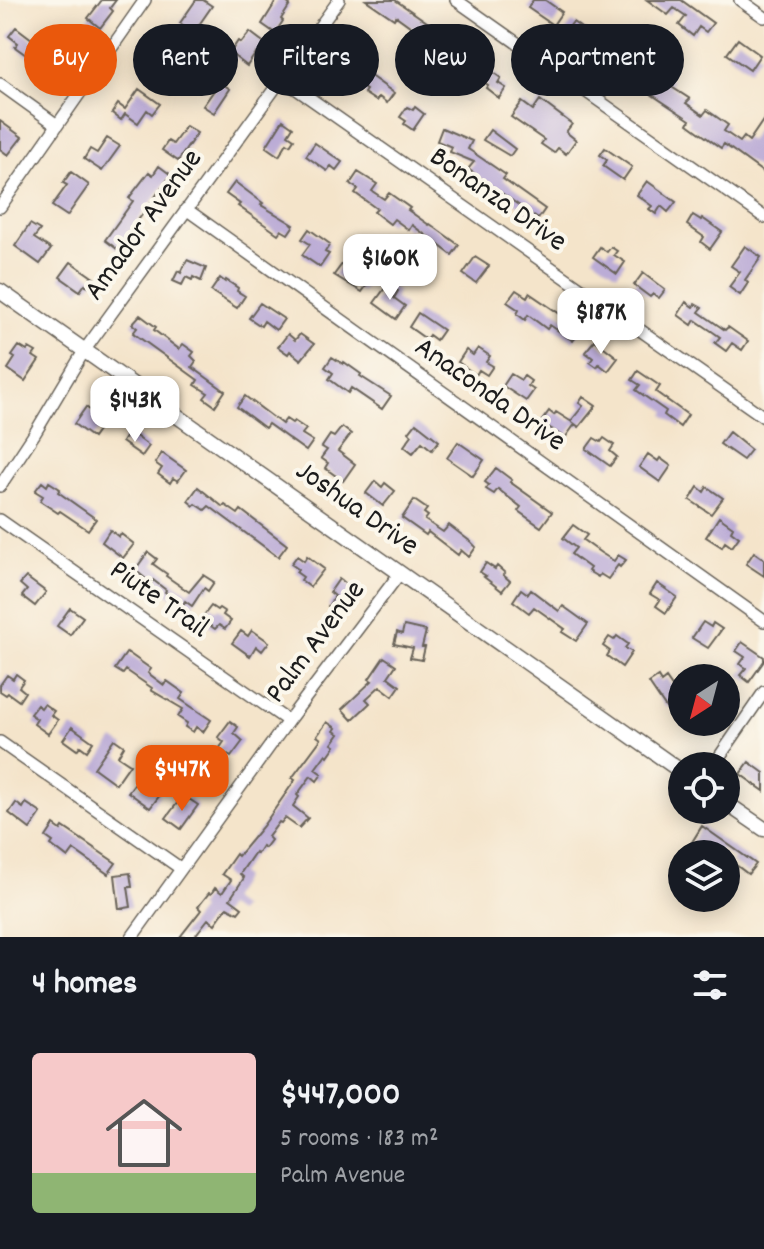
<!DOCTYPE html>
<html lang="en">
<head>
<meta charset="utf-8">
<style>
  body { margin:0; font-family:Dekko,sans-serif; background:#242831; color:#f1f3f6; height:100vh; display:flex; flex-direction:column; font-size:30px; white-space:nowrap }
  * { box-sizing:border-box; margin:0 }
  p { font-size:26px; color:#9ea1a6 }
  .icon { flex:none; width:44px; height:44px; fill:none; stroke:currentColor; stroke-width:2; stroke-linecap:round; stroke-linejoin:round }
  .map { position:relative; height:937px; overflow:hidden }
  .side { display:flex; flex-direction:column; background:#171b24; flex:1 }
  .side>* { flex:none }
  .banner { position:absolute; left:24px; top:24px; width:716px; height:72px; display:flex; gap:16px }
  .needle { width:52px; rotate:216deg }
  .controls { position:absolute; left:668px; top:664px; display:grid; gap:16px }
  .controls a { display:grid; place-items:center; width:72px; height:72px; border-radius:50%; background:#171b24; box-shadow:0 4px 20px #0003; font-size:40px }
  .price { position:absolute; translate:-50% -68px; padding:0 18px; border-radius:16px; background:#fff; color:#222; font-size:26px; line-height:52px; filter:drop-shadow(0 2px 4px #0008) }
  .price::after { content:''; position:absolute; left:50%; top:48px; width:24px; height:18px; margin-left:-12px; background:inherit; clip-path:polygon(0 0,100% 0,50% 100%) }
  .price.on { background:#ea580c; color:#fff }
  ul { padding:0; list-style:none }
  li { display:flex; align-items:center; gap:24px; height:200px; padding:0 32px }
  li span { display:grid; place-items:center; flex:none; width:224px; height:160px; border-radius:8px; color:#555 }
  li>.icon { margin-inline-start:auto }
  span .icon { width:96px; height:96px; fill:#fffc; stroke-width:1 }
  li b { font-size:34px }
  h2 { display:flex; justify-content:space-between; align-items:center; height:96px; padding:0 32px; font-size:34px }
  .chip { padding:0 28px; border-radius:36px; background:#171b24; box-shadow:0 4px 20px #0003; font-size:28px; line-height:72px }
  .chip.on { background:#ea580c; color:#fff }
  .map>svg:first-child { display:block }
  .building { fill:#bbacd6 }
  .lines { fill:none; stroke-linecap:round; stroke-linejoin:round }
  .minor-casing { stroke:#686259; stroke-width:14 }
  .tertiary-casing { stroke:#686259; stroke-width:17 }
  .minor { stroke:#fff; stroke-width:11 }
  .tertiary { stroke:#fff; stroke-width:14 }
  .labels { text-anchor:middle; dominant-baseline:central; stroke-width:8; stroke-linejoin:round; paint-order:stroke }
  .street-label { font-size:30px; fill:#1c1c1c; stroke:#fbf7ec }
</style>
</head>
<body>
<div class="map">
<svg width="764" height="937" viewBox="0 0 764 937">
  <rect width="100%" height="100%" fill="#fbf7ec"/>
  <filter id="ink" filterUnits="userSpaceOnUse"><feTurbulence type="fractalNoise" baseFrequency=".0125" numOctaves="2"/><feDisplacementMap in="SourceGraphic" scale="16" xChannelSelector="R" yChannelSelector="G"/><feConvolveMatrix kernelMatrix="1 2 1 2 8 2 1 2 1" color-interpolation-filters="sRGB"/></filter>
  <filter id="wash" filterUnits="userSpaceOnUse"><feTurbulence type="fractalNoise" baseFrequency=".006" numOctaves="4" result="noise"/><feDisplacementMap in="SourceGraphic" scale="32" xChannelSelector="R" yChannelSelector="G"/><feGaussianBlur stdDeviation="1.8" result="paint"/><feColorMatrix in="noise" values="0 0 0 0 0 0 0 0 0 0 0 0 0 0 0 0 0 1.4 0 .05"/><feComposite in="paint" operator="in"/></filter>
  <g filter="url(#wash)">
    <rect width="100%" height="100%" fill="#f4e4ca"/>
    <g id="blocks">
      <path class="building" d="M 102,0 L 116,0 L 110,8 L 113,11 L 100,28 L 88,18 Z
        M 196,0 L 203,0 L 212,6 L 194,32 L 180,23 Z
        M 277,0 L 283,0 L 290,5 L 281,19 L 283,21 L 275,33 L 262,24 Z
        M 366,0 L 395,0 L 440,31 L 432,42 L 396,16 L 394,19 Z
        M 533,0 L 545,0 L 562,12 L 553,25 L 528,8 Z
        M 647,0 L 681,0 L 713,23 L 706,32 L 699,27 L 693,36 L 679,25 L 686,16 L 674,8 L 668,15 Z
        M 573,22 L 595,38 L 584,53 L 562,36 Z
        M 16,27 L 49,52 L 54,44 L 64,51 L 58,61 L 74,72 L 64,86 L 38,68 L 40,65 L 15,47 L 18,43 L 9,36 Z
        M 250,32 L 267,45 L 259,56 L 256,53 L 247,66 L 230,53 L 238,41 L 241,43 Z
        M 167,38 L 180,47 L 174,54 L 179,57 L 167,73 L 164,71 L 158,78 L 149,71 L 155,63 L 150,59 Z
        M 738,39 L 760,55 L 750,70 L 727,54 Z
        M 451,40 L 475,58 L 474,59 L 501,78 L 498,83 L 506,88 L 499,98 L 486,88 L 488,85 L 450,58 L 446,64 L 437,57 Z
        M 609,48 L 635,65 L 637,62 L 655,75 L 662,78 L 664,75 L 673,81 L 670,86 L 690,99 L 686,103 L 703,115 L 707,110 L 728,125 L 724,131 L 740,142 L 744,137 L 749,141 L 764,119 L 764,173 L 724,144 L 721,148 L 688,124 L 690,120 L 645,90 L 646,87 L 624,72 L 621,76 L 599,61 Z
        M 327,53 L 348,68 L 341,77 L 320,63 Z
        M 365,72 L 394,93 L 387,103 L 379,97 L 376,101 L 364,93 L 366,90 L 357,84 Z
        M 220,82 L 230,89 L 214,113 L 203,106 Z
        M 139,89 L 160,104 L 152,114 L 147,110 L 138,123 L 125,114 L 121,120 L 112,113 L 118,104 L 125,109 Z
        M 540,100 L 572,124 L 566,132 L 576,140 L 566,154 L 558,148 L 554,153 L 541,144 L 544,140 L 511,117 L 522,102 L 533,110 Z
        M 407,107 L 413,110 L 415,107 L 424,114 L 413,130 L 404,124 L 406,121 L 400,117 Z
        M 283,120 L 293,127 L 288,135 L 294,139 L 290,145 L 287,143 L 279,156 L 266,147 Z
        M 0,121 L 22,137 L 8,155 L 0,149 Z
        M 186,126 L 197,133 L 178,161 L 162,150 L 168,141 L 173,144 Z
        M 442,128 L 472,141 L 468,149 L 506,175 L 503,179 L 545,209 L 538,219 L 468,169 L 474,162 L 450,152 L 452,147 L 437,141 Z
        M 490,130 L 515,149 L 510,156 L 483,140 Z
        M 107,138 L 120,146 L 102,171 L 84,159 L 90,149 L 97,153 Z
        M 315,143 L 342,162 L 336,170 L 331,166 L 327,171 L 306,156 Z
        M 605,148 L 632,167 L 623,180 L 603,166 L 607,160 L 600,155 Z
        M 159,166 L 171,175 L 117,249 L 105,240 L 133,201 L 129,198 L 149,172 L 153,175 Z
        M 71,172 L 89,185 L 67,216 L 52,206 L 67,185 L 63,183 Z
        M 358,172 L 377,184 L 372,191 L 384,199 L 389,193 L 410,208 L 408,210 L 429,225 L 430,224 L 459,245 L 452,255 L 412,225 L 409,230 L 394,219 L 390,224 L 374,212 L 377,209 L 355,193 L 358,189 L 350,184 Z
        M 647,181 L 676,202 L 668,212 L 661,206 L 656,214 L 649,209 L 652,206 L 637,195 Z
        M 235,182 L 263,203 L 261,205 L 294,225 L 288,234 L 281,230 L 278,234 L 238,206 L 240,204 L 226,194 Z
        M 693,215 L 701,220 L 702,218 L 722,232 L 710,249 L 701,242 L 704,237 L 687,225 Z
        M 30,224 L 40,230 L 34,238 L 51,249 L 40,264 L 15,246 Z
        M 309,229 L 330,244 L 325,252 L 329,254 L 320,267 L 302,255 L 310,244 L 302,239 Z
        M 745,246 L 761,257 L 745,280 L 748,283 L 740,295 L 729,287 L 740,272 L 731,266 Z
        M 600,247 L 607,252 L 611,247 L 617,251 L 614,255 L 625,262 L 617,274 L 593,257 Z
        M 475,257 L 489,266 L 476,283 L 463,274 Z
        M 187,260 L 206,268 L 201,281 L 193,277 L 192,280 L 186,277 L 182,285 L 173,281 L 178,271 L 181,273 Z
        M 345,260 L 353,265 L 355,262 L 367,270 L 362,277 L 369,282 L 362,292 L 334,275 Z
        M 71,262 L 95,279 L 89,287 L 85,284 L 80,291 L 60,277 Z
        M 643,273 L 665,290 L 659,298 L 653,294 L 650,297 L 634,285 Z
        M 220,278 L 225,282 L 226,280 L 238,288 L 237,291 L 245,296 L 237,308 L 211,291 Z
        M 388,284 L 398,291 L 394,298 L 405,306 L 396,319 L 374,303 Z
        M 516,290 L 527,297 L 529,293 L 582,329 L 573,341 L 550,325 L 547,329 L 528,315 L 525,320 L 517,314 L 519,310 L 507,302 Z
        M 686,302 L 693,307 L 695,304 L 702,308 L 699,312 L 725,330 L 728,327 L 748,341 L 742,350 L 732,343 L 726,351 L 715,343 L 720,337 L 713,332 L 695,320 L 692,325 L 678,315 Z
        M 260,303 L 284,319 L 276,330 L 264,321 L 261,326 L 249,318 Z
        M 418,313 L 443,330 L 436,340 L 429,335 L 426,339 L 409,327 Z
        M 140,315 L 156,327 L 154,330 L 179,349 L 183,344 L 194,352 L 191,356 L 196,361 L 192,367 L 225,391 L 215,406 L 204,398 L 208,393 L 195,385 L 198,380 L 133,333 L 137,328 L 132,324 Z
        M 288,334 L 295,340 L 300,334 L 314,344 L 301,360 L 290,351 L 288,354 L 278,347 Z
        M 595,340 L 618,358 L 608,371 L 599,364 L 597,367 L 590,362 L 593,358 L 585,352 Z
        M 19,346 L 27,351 L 29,348 L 36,352 L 33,356 L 39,360 L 25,381 L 8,369 L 15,358 L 12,356 Z
        M 478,348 L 490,356 L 486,362 L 493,366 L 487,375 L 479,370 L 476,375 L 458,362 L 466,350 L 473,355 Z
        M 332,357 L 343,364 L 344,362 L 361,374 L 360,376 L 391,396 L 382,409 L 351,388 L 348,393 L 329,379 L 333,373 L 325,367 Z
        M 638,371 L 660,386 L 656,392 L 688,415 L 680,427 L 664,415 L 666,411 L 636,390 L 640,385 L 632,380 Z
        M 511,374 L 521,380 L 524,376 L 531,381 L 528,386 L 534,390 L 526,401 L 503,386 Z
        M 245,396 L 282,424 L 286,419 L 292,423 L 294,421 L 306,429 L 302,434 L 313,441 L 306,451 L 268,424 L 265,428 L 237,407 Z
        M 583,397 L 596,406 L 579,427 L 571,421 L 583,406 L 579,403 Z
        M 86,407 L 96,415 L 101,409 L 115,419 L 108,428 L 103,424 L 93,438 L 74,424 Z
        M 549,411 L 554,415 L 556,412 L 575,424 L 565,438 L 541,422 Z
        M 416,423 L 439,441 L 432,450 L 422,442 L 413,453 L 404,446 L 412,435 L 409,432 Z
        M 342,427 L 351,434 L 338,451 L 355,464 L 343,481 L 325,468 L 328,463 L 321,458 L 327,450 L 322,447 L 330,435 L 334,437 Z
        M 129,431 L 149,446 L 142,456 L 122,442 Z
        M 729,432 L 751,450 L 743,460 L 720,444 Z
        M 594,438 L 601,442 L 604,438 L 614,445 L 610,451 L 617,457 L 610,466 L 586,449 Z
        M 458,442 L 484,460 L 473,476 L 447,458 Z
        M 162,453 L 186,470 L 178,481 L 173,478 L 170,483 L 158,474 L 162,468 L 155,463 Z
        M 648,454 L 658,461 L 660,458 L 671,466 L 660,482 L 639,467 Z
        M 496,468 L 512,480 L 510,482 L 552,512 L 541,527 L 518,511 L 521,507 L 498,489 L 494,494 L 486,489 L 489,485 L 485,482 Z
        M 375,481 L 382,487 L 385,483 L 395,491 L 383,506 L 366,493 Z
        M 42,482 L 47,486 L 49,482 L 60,489 L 58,492 L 96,519 L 88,530 L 60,511 L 58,513 L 40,501 L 43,496 L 35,491 Z
        M 198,487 L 223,507 L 225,505 L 238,514 L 241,510 L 287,545 L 278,557 L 209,506 L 205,510 L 196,504 L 194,506 L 188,501 Z
        M 698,487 L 704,492 L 707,487 L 723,498 L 711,514 L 690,500 Z
        M 414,500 L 427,509 L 424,513 L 428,516 L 425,520 L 443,532 L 449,525 L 471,542 L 476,547 L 469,557 L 461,550 L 458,555 L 428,532 L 426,535 L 402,518 Z
        M 719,517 L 733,527 L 731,531 L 739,537 L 732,547 L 725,542 L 722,547 L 706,537 Z
        M 573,525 L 587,535 L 583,540 L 601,553 L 614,561 L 618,555 L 626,560 L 620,567 L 618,565 L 608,579 L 600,574 L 598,577 L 588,571 L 590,568 L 571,554 L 576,548 L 563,538 Z
        M 110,530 L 119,537 L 121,534 L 134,544 L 123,558 L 102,542 Z
        M 148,552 L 157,559 L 153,564 L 167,574 L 166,576 L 189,592 L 203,575 L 214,582 L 208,591 L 204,588 L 192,606 L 185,601 L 183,605 L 165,592 L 166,590 L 153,580 L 151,583 L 135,570 Z
        M 754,552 L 764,559 L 764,576 L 746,564 Z
        M 297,556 L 304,561 L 307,556 L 324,569 L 310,587 L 301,580 L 303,577 L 296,572 L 298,569 L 291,564 Z
        M 486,563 L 495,569 L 497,566 L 505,573 L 503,575 L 510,581 L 502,591 L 484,577 L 486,576 L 480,572 Z
        M 26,577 L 46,592 L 35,606 L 22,596 L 27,590 L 20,584 Z
        M 339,579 L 354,590 L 337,612 L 328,606 L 335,596 L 330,592 Z
        M 657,583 L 677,597 L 666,613 L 656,606 L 660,600 L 650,594 Z
        M 521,589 L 528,594 L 531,590 L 559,611 L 563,606 L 588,624 L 576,641 L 562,632 L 565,629 L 534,607 L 529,613 L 513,601 Z
        M 211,606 L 217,610 L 219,608 L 225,612 L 223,615 L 231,621 L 225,629 L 219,625 L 215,629 L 201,619 Z
        M 70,608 L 83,617 L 70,635 L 57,626 Z
        M 703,622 L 711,627 L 713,623 L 722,629 L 708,648 L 692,638 Z
        M 404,626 L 426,631 L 422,647 L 425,647 L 422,660 L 410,658 L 413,648 L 394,644 L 397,632 L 402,634 Z
        M 252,630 L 269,642 L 262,651 L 256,646 L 250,656 L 232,643 L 241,631 L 248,636 Z
        M 617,636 L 628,644 L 625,648 L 632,652 L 622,667 L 607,656 L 610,651 L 603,646 L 609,637 L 614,640 Z
        M 742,642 L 764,657 L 764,661 L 749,682 L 740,675 L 746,668 L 740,664 L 745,657 L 736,651 Z
        M 127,652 L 151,669 L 148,673 L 164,685 L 167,681 L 184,693 L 180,699 L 211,720 L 203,732 L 196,727 L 193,732 L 185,727 L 187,723 L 178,717 L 183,709 L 151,690 L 152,688 L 126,670 L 123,674 L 115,669 Z
        M 384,657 L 396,665 L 388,677 L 400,686 L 393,696 L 380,686 L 366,699 L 370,703 L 352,720 L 342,709 L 372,681 L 369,679 Z
        M 16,674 L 24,680 L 19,687 L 25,692 L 19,701 L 8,693 L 6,695 L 0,691 L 0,685 L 7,675 L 13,679 Z
        M 658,677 L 661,682 L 666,678 L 680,698 L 666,708 L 649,683 Z
        M 44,704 L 54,711 L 51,715 L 58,720 L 48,734 L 34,724 L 37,719 L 30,714 L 37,705 L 41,708 Z
        M 230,721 L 238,727 L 234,733 L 243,741 L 231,757 L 219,749 L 224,742 L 218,737 Z
        M 327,722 L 336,728 L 334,731 L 339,734 L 332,744 L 335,746 L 328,756 L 326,754 L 315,769 L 322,774 L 317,781 L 311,776 L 297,795 L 299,797 L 293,806 L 308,818 L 299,828 L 285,818 L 281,823 L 279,822 L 268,837 L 271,840 L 265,848 L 262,846 L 257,854 L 255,852 L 240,874 L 244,878 L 230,899 L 242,908 L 238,913 L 227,907 L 215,924 L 208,919 L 194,937 L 180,937 L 201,910 L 198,907 L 209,893 L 211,894 L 215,888 L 222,893 L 231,880 L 222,874 L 236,854 L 238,856 L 263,826 L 295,780 L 292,778 L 321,739 L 317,736 Z
        M 72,727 L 93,742 L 87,751 L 80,746 L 77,750 L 63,740 Z
        M 114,739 L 124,746 L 118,756 L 130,764 L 116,784 L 94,768 Z
        M 749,762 L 764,773 L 764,791 L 740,774 Z
        M 135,783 L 141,788 L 145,783 L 160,795 L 150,808 L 128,792 Z
        M 189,799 L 198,805 L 181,829 L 166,818 L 178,802 L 184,806 Z
        M 16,803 L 23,808 L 26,803 L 41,813 L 30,829 L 9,813 Z
        M 54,825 L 61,830 L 63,827 L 116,863 L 108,874 L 74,850 L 68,858 L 51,845 L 53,842 L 46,837 Z
        M 702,826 L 756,864 L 748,874 L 732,862 L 734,859 L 720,848 L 717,853 L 710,848 L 707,852 L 692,842 Z
        M 130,873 L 132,887 L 128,887 L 131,907 L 119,909 L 115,875 Z"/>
    </g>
  </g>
  <g filter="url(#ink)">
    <use href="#blocks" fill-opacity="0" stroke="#686259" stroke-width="2"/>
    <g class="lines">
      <g class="minor-casing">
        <path id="minor" d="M 456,0 L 764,217
          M 740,0 L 764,17
          M 281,78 L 764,417
          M 0,84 L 57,125
          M 0,207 L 145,0
          M 186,209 L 764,621
          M 0,486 L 35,433 L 84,351 L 339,0
          M 0,520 L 288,721
          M 0,742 L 180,868
          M 713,766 L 764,692
          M 132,937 L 288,721 L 400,573"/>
      </g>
      <g class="tertiary-casing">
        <path id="tertiary" d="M 0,291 L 682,772
          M 726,803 L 764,829"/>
      </g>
      <use href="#minor" class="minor"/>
      <use href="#tertiary" class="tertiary"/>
    </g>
  </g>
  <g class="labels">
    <g class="street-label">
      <text transform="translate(497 201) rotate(35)">Bonanza Drive</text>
      <text transform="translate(145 226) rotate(-54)">Amador Avenue</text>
      <text transform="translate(489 396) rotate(35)">Anaconda Drive</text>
      <text transform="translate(356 510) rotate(35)">Joshua Drive</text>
      <text transform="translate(158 601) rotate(35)">Piute Trail</text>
      <text transform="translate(317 643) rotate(-53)">Palm Avenue</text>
    </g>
  </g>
</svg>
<div class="controls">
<a><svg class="needle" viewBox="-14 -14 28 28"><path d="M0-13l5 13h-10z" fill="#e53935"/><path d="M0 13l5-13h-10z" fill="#9ea1a6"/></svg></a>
<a><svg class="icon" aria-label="locate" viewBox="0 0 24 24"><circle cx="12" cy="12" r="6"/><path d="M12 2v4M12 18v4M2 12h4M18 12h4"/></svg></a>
<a><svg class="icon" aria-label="layers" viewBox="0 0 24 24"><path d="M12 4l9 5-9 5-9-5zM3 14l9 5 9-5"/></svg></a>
</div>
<b class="price" style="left:390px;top:302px">$160K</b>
<b class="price" style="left:601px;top:356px">$187K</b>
<b class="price" style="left:135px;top:444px">$143K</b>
<b class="price on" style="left:182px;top:813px">$447K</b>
<div class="banner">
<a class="chip on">Buy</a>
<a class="chip">Rent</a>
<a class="chip">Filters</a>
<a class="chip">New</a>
<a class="chip">Apartment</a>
</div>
</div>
<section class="side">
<h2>4 homes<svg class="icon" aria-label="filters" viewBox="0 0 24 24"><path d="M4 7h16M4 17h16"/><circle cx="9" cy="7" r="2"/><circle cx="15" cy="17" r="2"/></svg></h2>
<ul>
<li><span style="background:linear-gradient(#f6c9c9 75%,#8fb573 0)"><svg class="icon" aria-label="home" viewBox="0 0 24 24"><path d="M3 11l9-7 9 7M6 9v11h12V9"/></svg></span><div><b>$447,000</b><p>5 rooms · 183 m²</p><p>Palm Avenue</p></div></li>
</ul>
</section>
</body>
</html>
